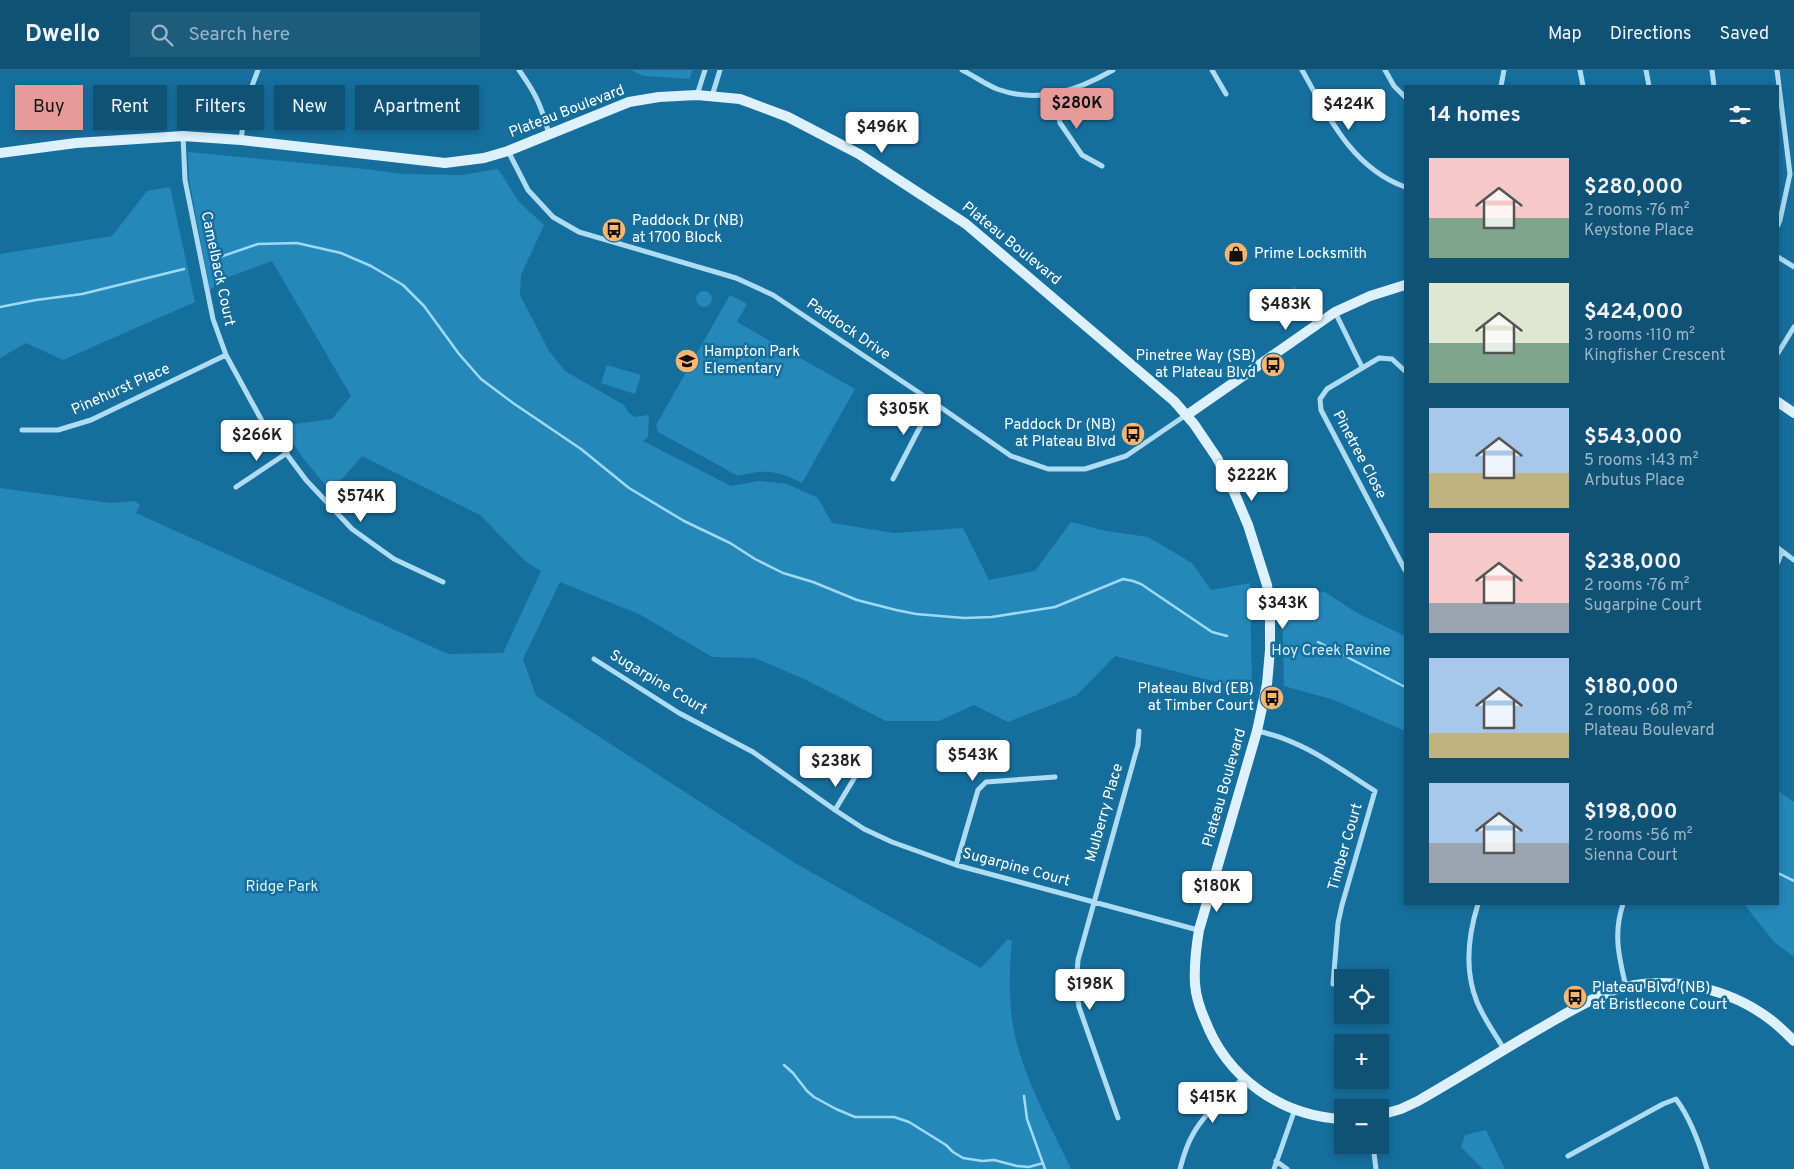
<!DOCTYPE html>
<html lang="en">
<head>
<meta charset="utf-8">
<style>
  body { margin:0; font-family:Overpass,sans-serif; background:#1e5c7e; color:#f1f3f6; height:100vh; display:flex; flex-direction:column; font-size:19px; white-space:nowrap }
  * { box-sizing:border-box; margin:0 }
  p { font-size:16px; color:#9cb6c5 }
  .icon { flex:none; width:28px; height:28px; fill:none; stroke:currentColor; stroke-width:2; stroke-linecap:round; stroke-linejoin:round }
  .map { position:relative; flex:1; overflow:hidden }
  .details { position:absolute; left:1404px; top:15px; width:375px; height:820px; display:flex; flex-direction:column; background:#105276; border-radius:0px; box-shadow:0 2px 8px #0003 }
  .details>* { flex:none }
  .banner { position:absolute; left:15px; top:15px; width:475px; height:45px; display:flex; gap:10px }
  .tools { position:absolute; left:1334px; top:899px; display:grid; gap:10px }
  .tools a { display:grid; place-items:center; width:55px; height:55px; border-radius:0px; background:#105276; box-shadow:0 2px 8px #0003; font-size:25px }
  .price { position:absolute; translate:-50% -42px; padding:0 11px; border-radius:5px; background:#fff; color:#222; font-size:16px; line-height:32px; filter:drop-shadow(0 1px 2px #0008) }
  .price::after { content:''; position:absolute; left:50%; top:30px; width:15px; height:11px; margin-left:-8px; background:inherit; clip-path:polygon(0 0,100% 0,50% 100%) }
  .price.on { background:#e69b98; color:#111 }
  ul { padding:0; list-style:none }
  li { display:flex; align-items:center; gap:15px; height:125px; padding:0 25px }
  li span { display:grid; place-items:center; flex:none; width:140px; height:100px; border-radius:0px; color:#555 }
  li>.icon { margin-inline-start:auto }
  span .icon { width:60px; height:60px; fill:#fffc; stroke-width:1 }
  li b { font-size:21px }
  h2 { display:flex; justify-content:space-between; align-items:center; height:60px; padding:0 25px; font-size:21px }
  .chip { padding:0 18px; border-radius:0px; background:#105276; box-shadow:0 2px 8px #0003; font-size:18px; line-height:45px }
  .chip.on { background:#e69b98; color:#111 }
  header { display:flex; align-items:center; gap:30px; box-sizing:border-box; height:70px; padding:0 25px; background:#105276; border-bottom:1px solid #306988 }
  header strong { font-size:24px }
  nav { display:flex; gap:28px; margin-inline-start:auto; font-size:18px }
  .search { width:350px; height:45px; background:#1e5c7e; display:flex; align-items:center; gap:12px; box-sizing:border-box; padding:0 18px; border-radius:0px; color:#9cb6c5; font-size:19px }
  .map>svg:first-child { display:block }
  .green { fill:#2588ba }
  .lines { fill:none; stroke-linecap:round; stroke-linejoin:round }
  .stream { stroke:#9fdaf5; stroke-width:2.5 }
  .street { stroke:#addcf3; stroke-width:5 }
  .secondary { stroke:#dcf1fd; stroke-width:10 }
  .labels { text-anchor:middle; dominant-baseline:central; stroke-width:5; stroke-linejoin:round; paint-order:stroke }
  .street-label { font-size:15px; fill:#fff; stroke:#166e9d }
  .poi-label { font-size:15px; fill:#fff; stroke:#166e9d; text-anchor:start }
  .park-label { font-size:15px; fill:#d5f0fd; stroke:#166e9d }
</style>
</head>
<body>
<header>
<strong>Dwello</strong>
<div class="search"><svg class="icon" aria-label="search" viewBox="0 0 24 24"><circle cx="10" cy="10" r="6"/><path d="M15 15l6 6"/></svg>Search here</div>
<nav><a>Map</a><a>Directions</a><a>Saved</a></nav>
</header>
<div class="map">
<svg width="1794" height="1099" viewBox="0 0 1794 1099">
  <rect width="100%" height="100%" fill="#166e9d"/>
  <path class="green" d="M 631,0 L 692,0 L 690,9 L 644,6 Z
    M 188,82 L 365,99 L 402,104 L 461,105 L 498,99 L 519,132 L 544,155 L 521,205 L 520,225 L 549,281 L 565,301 L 624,335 L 628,342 L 635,347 L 649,345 L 648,367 L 643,371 L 731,416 L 759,411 L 787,414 L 818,428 L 832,453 L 894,463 L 963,458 L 989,510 L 1035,501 L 1071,452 L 1106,461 L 1148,467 L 1192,493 L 1211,520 L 1250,513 L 1252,621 L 1115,586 L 1077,625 L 1008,652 L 974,635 L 939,651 L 886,651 L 804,609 L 755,588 L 712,587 L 641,545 L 560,512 L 523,589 L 536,626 L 795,793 L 981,898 L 1008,869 L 1012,871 C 1009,902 1008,934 1015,966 C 1026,1013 1051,1056 1071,1099 L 0,1099 L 0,418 L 110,433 L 135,431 L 140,435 L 136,443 L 448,584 L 503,583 L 541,501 L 525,491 L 480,445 L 362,386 L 331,422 L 303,388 L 281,356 L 332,349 L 351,326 L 272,191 L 223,209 L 210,220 L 189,110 Z
    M 170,117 L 195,232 L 63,290 L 26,273 L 0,288 L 0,184 L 112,166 L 147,121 Z
    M 1294,216 L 1311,240 L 1311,243 L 1309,246 L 1290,220 Z
    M696 229a8 8 0 1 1 16 0a8 8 0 1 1-16 0Z
    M 730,225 L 747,234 L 737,252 L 855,319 L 802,413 C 778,400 764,399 738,406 L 658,362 L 656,355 Z
    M 607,295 L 641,305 L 635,324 L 601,313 Z
    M 1325,522 L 1357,543 L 1405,566 L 1405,661 L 1334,630 L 1284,616 L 1282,525 Z
    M 1778,721 L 1794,732 L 1794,887 L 1774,872 L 1744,834 L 1778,834 Z
    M 1486,1060 L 1505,1099 L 1483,1099 L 1461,1077 L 1465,1065 Z"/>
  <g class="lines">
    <path class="stream" d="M 214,189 L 258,174 L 297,173 L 341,183 L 371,196 L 403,215 L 424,236 L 459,284 L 481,309 L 513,333 L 581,379 L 629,418 L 684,451 L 730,473 L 755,489 L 783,503 L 813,512 L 857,530 L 896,540 L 916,544 L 964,548 L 992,547 L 1055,537 L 1123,509 L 1133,511 L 1141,514 L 1212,562 L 1227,566
      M 0,237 L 36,230 L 82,224 L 184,199
      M 1318,572 L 1405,617
      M 1778,803 L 1794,811
      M 784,995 L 793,1003 L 807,1021 L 814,1027 L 836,1039 L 855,1047 L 894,1047 L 909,1052 L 946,1075 L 953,1082 L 963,1088 L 982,1091 L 994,1090 L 1017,1096 L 1029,1097 L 1043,1093
      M 1024,1026 L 1027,1049 L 1045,1099"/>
    <path class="street" d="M 519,0 C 536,24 541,35 549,64
      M 962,0 C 974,6 985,14 997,19 C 1038,34 1077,21 1113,0
      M 1212,0 L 1226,24
      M 1302,0 C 1328,46 1352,98 1405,117
      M 1385,0 L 1394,16 L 1405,27
      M 1580,0 L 1583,16
      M 1646,0 L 1649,16
      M 1712,0 L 1714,16
      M 1777,0 L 1790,104 L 1780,150 L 1778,155
      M 1501,16 L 1504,0
      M 1053,24 L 1060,53 L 1082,85 L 1102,96
      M 697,25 L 705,0
      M 712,26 L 720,0
      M 183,66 L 185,110 L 213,249 L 226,285 L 262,351 L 306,410 L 352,459 L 394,489 L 443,512
      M 241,70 L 246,32 L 258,0
      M 508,81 L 528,120 L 553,147 L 579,162 L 736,208 L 773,225 L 933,332 L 1011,386 L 1048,399 L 1085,399 L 1126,386 L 1186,345
      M 1778,187 L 1794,197
      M 1335,242 L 1362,297
      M 1778,283 L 1794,257
      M 1405,301 L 1392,289 L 1379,288 L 1327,319 L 1320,329 L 1321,340 L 1405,500
      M 22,360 L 58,360 L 91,350 L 226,285
      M 893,409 L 933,332
      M 236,417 L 287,383
      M 1778,478 L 1794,490
      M 1778,492 L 1782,481
      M 594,589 L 679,643 L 753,682 L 835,740 L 864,759 L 892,772 L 956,795 L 1198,860
      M 1257,661 C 1302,670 1337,697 1375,721 L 1342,835 L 1338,853 L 1333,914
      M 835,740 L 855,707
      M 956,795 L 978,720 L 986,712 L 1055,707
      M 1478,834 C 1468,866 1464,900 1477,932 C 1484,949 1495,964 1504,979
      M 1623,834 C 1613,864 1619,887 1626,917
      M 1118,1048 L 1079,937 L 1076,918 L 1078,890 L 1138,675 L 1139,661
      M 1373,1075 L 1376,1099
      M 1568,1086 L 1663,1034 L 1676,1029 C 1691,1049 1700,1075 1707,1099
      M 1276,1091 L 1287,1099
      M 1180,1099 C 1183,1088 1186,1076 1192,1066 C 1204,1043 1226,1026 1243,1008
      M 1274,1099 L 1295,1039"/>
    <path class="secondary" d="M 0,83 L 76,73 L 183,66 L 241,70 L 445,93 L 484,88 L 508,81 L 629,32 L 659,27 L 697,25 L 740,29 L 788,47 L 859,84 L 966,154 L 1174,331 L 1194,354 L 1217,388 L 1234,422 L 1248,455 L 1267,515 L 1270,539 L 1270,580 L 1267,614 L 1257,661 L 1199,860 C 1196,878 1194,896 1195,914 C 1196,926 1200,939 1205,950 C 1227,1008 1281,1046 1342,1049
      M 1778,332 L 1794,343
      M 1187,345 L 1335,242 L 1370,226 L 1405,215
      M 1380,1045 L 1401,1039 L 1418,1031 C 1458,1008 1498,983 1539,959 C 1562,946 1584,932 1609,922 C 1662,902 1728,917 1771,950 C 1779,956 1787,964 1794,971"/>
  </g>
  <defs>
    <g id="bus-disc" transform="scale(1.25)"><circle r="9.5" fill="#ffb66f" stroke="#166e9d"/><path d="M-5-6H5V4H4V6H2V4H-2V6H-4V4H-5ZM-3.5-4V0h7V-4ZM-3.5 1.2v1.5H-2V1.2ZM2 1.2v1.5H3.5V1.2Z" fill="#111"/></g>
    <g id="shop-disc" transform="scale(1.25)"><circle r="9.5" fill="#ffb66f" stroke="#166e9d"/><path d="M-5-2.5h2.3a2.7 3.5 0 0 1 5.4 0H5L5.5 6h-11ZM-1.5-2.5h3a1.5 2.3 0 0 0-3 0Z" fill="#111"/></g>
    <g id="school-disc" transform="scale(1.25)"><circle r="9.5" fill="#ffb66f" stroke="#166e9d"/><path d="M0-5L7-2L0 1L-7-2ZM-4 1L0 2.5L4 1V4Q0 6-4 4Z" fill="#111"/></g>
  </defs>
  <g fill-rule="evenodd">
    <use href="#bus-disc" x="614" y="160"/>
    <use href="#shop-disc" x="1236" y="184"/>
    <use href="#school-disc" x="687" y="291"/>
    <use href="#bus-disc" x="1273" y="295"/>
    <use href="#bus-disc" x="1133" y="364"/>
    <use href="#bus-disc" x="1272" y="628"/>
    <use href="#bus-disc" x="1575" y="927"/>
  </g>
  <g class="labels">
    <g class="street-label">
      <text transform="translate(567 42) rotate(-21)">Plateau Boulevard</text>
      <text transform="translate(1011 174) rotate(39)">Plateau Boulevard</text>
      <text transform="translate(217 199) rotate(78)">Camelback Court</text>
      <text transform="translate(848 260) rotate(34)">Paddock Drive</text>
      <text transform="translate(121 320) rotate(-24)">Pinehurst Place</text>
      <text transform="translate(1359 385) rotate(62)">Pinetree Close</text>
      <text transform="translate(658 613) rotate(31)">Sugarpine Court</text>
      <text transform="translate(1225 718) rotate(-74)">Plateau Boulevard</text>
      <text transform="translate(1105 743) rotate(-74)">Mulberry Place</text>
      <text transform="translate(1346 777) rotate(-74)">Timber Court</text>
      <text transform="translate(1016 798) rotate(15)">Sugarpine Court</text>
    </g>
    <g class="poi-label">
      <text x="632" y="151">Paddock Dr (NB)<tspan x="632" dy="17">at 1700 Block</tspan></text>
      <text x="1254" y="184">Prime Locksmith</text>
      <text x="704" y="282">Hampton Park<tspan x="704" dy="17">Elementary</tspan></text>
      <text x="1256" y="286" text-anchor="end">Pinetree Way (SB)<tspan x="1256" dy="17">at Plateau Blvd</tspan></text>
      <text x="1116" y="355" text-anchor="end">Paddock Dr (NB)<tspan x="1116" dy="17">at Plateau Blvd</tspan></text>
      <text x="1254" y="619" text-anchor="end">Plateau Blvd (EB)<tspan x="1254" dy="17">at Timber Court</tspan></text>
      <text x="1592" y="918">Plateau Blvd (NB)<tspan x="1592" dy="17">at Bristlecone Court</tspan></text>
    </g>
    <g class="park-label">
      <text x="1331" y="581">Hoy Creek Ravine</text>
      <text x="282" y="817">Ridge Park</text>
    </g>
  </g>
</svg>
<div class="tools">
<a><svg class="icon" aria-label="locate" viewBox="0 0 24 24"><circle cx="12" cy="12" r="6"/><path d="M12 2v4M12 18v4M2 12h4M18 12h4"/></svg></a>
<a>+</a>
<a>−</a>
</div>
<b class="price on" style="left:1077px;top:60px">$280K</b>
<b class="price" style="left:1349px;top:61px">$424K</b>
<b class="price" style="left:882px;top:84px">$496K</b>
<b class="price" style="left:1286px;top:261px">$483K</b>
<b class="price" style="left:904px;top:366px">$305K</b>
<b class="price" style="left:257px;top:392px">$266K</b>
<b class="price" style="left:1252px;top:432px">$222K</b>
<b class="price" style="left:361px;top:453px">$574K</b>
<b class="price" style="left:1283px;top:560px">$343K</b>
<b class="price" style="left:973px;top:712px">$543K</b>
<b class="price" style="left:836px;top:718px">$238K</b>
<b class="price" style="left:1217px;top:843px">$180K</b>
<b class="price" style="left:1090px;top:941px">$198K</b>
<b class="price" style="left:1213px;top:1054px">$415K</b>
<div class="banner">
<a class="chip on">Buy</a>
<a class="chip">Rent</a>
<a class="chip">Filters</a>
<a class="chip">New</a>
<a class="chip">Apartment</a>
</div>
<section class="details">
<h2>14 homes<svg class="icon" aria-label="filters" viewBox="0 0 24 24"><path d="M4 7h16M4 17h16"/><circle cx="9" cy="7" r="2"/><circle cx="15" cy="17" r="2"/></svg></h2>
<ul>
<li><span style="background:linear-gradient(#f6c9c9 60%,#7fa58c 0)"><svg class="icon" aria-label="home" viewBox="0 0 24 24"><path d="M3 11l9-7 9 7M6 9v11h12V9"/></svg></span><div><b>$280,000</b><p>2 rooms · 76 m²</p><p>Keystone Place</p></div></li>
<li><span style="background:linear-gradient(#dfe7d0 60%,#7fa58c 0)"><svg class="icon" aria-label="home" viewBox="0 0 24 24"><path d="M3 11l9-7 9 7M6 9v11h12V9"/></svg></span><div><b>$424,000</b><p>3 rooms · 110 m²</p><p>Kingfisher Crescent</p></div></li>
<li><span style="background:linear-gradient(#a9c7e8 65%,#c2b280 0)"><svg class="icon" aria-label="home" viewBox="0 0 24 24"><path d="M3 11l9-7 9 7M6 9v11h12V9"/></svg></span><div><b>$543,000</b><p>5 rooms · 143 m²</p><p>Arbutus Place</p></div></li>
<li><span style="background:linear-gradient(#f6c9c9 70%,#9aa5b1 0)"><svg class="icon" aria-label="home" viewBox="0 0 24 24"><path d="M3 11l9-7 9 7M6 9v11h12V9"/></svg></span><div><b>$238,000</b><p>2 rooms · 76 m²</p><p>Sugarpine Court</p></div></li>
<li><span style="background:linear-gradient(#a9c7e8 75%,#c2b280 0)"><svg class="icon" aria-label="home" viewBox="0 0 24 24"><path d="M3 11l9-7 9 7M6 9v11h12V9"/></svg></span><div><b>$180,000</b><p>2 rooms · 68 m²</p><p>Plateau Boulevard</p></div></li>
<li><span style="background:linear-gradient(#a9c7e8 60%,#9aa5b1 0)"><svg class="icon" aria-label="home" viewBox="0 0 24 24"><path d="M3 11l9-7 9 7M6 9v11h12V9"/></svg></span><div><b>$198,000</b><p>2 rooms · 56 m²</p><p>Sienna Court</p></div></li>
</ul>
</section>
</div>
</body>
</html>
